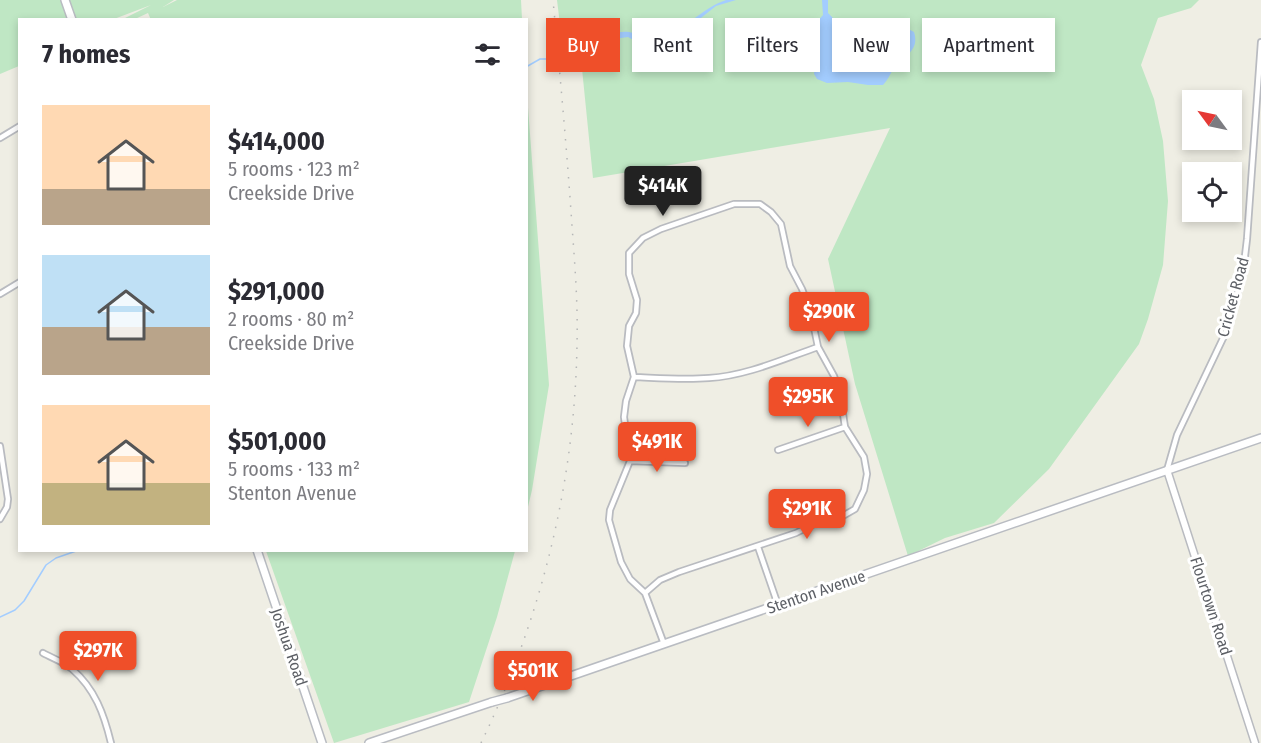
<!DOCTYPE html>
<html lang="en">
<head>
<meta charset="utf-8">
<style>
  body { margin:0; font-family:"Fira Sans Condensed",sans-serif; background:#f7f7f7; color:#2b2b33; height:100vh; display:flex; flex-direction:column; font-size:22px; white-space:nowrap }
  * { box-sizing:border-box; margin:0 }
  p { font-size:20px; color:#7c7c81 }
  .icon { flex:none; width:33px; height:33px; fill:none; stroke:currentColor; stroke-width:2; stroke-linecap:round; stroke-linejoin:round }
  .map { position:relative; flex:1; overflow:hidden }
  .side { position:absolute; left:18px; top:18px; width:510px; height:534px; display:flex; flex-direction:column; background:#fff; border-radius:0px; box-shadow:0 3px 9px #0003 }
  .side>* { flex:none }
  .guide { position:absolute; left:546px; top:18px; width:570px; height:54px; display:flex; gap:12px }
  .needle { width:39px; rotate:303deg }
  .buttons { position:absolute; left:1182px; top:90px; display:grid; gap:12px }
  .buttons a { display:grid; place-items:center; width:60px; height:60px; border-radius:0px; background:#fff; box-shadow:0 3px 9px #0003; font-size:30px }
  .price { position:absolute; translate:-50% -51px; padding:0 14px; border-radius:6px; background:#ef4f29; color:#fff; font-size:20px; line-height:39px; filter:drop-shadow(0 2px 3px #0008) }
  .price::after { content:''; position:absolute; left:50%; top:36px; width:18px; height:14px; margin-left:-9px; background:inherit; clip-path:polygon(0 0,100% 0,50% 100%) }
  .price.selected { background:#222; color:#fff }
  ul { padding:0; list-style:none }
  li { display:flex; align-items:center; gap:18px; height:150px; padding:0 24px }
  li span { display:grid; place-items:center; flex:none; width:168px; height:120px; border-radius:0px; color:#555 }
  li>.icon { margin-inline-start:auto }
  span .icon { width:72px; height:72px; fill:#fffc; stroke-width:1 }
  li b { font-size:26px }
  h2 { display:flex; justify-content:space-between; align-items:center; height:72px; padding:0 24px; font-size:26px }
  .chip { padding:0 21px; border-radius:0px; background:#fff; box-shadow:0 3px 9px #0003; font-size:21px; line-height:54px }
  .chip.selected { background:#ef4f29; color:#fff }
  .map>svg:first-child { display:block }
  .green { fill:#bfe7c4 }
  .water { fill:#a3cdff }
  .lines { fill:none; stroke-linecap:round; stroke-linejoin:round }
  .stream { stroke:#a3cdff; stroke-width:1.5 }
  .minor-casing { stroke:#b9bbc0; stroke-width:8 }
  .tertiary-casing { stroke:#b9bbc0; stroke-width:9 }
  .secondary-casing { stroke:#b9bcc2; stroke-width:10 }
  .minor { stroke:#fff; stroke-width:4.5 }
  .tertiary { stroke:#fff; stroke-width:6 }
  .secondary { stroke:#fff; stroke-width:7 }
  .rail { stroke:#b5b6b6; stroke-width:1.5; stroke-dasharray:1.5 8; stroke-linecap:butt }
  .secondary-bridge-casing { stroke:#b9bcc2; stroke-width:10; stroke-linecap:butt }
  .secondary-bridge { stroke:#fff; stroke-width:7 }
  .labels { text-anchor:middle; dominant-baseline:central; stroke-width:6; stroke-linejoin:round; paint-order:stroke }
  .street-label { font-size:16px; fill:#5c5f65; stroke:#fff }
</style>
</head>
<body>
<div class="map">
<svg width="1261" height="743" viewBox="0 0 1261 743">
  <rect width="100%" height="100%" fill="#efeee4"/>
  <path class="green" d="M 0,0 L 174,0 L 163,7 L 177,0 L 521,0 L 522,19 L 151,20 L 148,13 L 135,19 L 123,19 L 151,5 L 114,19 L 20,20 L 19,66 L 0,74 Z
    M 557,0 L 1199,0 L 1191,8 L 1158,18 L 1141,65 L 1154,99 L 1163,141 L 1168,201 L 1163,265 L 1148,319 L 1139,344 L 1049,469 L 994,523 L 945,538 L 908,556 L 855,384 L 828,259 L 890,128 L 593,178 L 578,29 L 573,47 L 567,50 L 563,49 Z
    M 526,81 L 549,385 L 532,490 L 527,511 Z
    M 266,551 L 515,551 L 497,617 L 469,702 L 334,743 Z"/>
  <path class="water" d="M 726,0 L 736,0 L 716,6 L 692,25 L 663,43 L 655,44 L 639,43 L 628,37 L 607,40 L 578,61 L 574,62 L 559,61 L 561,55 L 574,56 C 591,44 607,30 629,32 C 640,34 645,42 661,38 C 685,30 702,8 726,0 Z
    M 822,0 L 828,0 L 828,13 L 844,29 L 851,39 L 850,43 L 854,56 C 861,52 870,44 870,35 C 881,26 901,24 914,32 C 920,51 904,55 894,68 C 890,74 888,80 883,85 L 868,85 L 848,82 L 827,83 L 817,79 L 814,74 C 816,55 808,29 823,15 Z"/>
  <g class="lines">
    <path class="stream" d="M 526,67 L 540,59 L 554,59
      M 0,617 L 15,610 L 24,601 L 46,565 L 56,558 L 79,550"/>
    <g class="minor-casing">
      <path id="minor" d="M 0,138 L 20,126
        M 0,294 L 20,282
        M 634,377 C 659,378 684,380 709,378 C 746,376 783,359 818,347
        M 0,446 L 8,499 L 7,507 L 0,519
        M 778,450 L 845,427
        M 630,461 L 685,463
        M 1167,470 L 1177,435 L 1226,332 L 1243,273 L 1247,239 L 1261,42
        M 758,547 L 778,605
        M 645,593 L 660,580 L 679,572 L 796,533 L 818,522 L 841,517 L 855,509 L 864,490 L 867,474 L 864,457 L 845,427 L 840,394 L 834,376 L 818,347 L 811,313 L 802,289 L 790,266 L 781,224 L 771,212 L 760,204 L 734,204 L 661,229 L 643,238 L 629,253 L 629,274 L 637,300 L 636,313 L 629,326 L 627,346 L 634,377 L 626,401 L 624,417 L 630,461 L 610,510 L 609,520 L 621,562 L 630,579 L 645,593 L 664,644
        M 43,653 C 52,658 64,662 72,669 C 95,689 104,714 111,743"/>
    </g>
    <g class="tertiary-casing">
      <path id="tertiary" d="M 1167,470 L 1255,743"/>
    </g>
    <g class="secondary-casing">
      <path id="secondary" d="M 65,0 L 72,20
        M 257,550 L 322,743
        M 507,698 L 1261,438
        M 369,743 L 492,702"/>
    </g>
    <use href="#minor" class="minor"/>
    <use href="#tertiary" class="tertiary"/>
    <use href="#secondary" class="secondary"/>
    <path class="rail" d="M 481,743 C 541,619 575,482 577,344 C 578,305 575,266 572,226 C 567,151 560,75 553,0"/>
    <g class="secondary-bridge-casing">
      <path id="secondary-bridge" d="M 492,702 L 507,698"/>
    </g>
    <use href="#secondary-bridge" class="secondary-bridge"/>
  </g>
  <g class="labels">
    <g class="street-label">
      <text transform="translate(1233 297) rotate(-75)">Cricket Road</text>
      <text transform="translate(816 592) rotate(-19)">Stenton Avenue</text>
      <text transform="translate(1211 606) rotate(72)">Flourtown Road</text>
      <text transform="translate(289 647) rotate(71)">Joshua Road</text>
    </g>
  </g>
</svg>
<div class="buttons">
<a><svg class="needle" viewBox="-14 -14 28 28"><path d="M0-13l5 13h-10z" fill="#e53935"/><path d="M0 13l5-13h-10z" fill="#7c7c81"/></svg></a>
<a><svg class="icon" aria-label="locate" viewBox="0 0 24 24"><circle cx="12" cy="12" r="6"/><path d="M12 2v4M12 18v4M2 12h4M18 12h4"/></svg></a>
</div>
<b class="price selected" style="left:663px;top:217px">$414K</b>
<b class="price" style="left:829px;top:343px">$290K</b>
<b class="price" style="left:808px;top:428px">$295K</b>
<b class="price" style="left:657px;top:473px">$491K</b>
<b class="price" style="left:807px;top:540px">$291K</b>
<b class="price" style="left:98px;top:682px">$297K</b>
<b class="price" style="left:533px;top:702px">$501K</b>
<div class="guide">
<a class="chip selected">Buy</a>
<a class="chip">Rent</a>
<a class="chip">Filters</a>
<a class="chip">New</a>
<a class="chip">Apartment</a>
</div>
<section class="side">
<h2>7 homes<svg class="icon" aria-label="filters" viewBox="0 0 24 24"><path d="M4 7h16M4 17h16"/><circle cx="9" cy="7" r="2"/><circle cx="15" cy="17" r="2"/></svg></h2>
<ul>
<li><span style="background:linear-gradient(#ffd9b3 70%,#b9a48a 0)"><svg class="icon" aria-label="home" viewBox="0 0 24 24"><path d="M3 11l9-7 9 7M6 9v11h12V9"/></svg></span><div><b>$414,000</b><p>5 rooms · 123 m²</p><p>Creekside Drive</p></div></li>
<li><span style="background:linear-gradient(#bfe0f5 60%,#b9a48a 0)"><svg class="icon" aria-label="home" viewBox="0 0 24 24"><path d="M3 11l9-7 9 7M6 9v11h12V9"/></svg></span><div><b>$291,000</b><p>2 rooms · 80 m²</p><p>Creekside Drive</p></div></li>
<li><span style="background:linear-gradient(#ffd9b3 65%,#c2b280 0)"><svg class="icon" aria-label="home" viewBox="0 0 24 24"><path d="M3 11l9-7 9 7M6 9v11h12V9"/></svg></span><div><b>$501,000</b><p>5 rooms · 133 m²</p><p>Stenton Avenue</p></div></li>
</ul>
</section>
</div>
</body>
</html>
